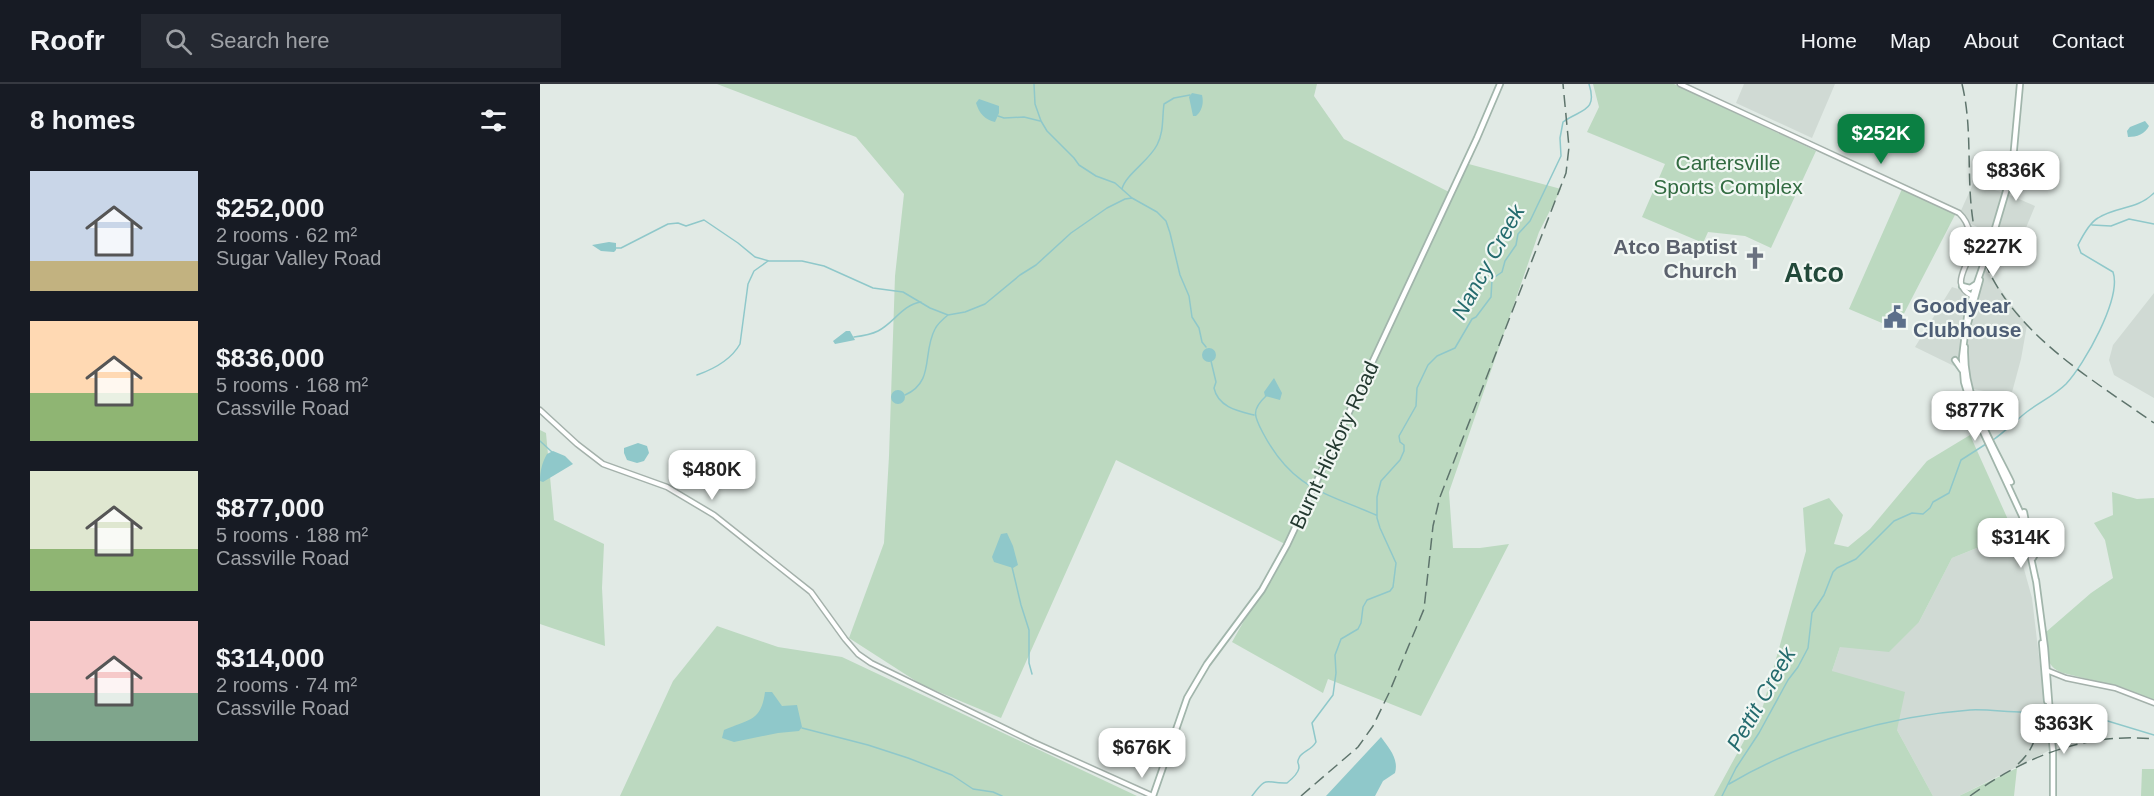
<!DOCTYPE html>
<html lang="en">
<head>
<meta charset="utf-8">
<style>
  body { margin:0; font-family:Helvetica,sans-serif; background:#242831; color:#f1f3f6; height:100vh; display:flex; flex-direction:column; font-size:22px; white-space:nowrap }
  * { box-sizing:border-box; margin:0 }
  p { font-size:20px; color:#9ea1a6 }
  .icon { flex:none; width:33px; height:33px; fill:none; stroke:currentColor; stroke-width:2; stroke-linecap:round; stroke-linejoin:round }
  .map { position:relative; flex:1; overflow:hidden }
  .panel { display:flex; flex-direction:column; background:#171b24; width:540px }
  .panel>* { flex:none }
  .price { position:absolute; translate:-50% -51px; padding:0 14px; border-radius:12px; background:#fff; color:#222; font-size:20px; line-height:39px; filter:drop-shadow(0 2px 3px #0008) }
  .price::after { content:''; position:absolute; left:50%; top:36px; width:18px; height:14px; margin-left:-9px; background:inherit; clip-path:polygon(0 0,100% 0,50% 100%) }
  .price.selected { background:#0b8043; color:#fff }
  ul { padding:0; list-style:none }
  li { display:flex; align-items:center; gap:18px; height:150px; padding:0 30px }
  li span { display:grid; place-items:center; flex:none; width:168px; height:120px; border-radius:0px; color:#555 }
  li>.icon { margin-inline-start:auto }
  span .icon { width:72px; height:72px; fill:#fffc; stroke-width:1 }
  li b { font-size:26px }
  h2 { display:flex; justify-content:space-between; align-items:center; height:72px; padding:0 30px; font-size:26px }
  header { display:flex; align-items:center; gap:36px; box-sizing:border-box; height:84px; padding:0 30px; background:#171b24; border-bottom:2px solid #363941 }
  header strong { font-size:28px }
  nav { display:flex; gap:33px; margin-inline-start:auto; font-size:21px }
  .search { width:420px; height:54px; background:#242831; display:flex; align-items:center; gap:15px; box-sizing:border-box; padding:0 21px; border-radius:0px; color:#9ea1a6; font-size:22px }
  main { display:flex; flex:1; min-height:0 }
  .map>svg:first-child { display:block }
  .built { fill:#d0dad4 }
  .green { fill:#bcd9c0 }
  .water { fill:#8fc8ca }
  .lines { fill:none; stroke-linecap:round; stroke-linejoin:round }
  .stream { stroke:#8fc8ca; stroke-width:1.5 }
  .tertiary-casing { stroke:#a4b1ab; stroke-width:7 }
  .secondary-casing { stroke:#a1b5ab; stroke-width:8 }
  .tertiary { stroke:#fff; stroke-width:4 }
  .secondary { stroke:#fff; stroke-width:4.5 }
  .rail { stroke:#5e746c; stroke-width:1.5; stroke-dasharray:12 6; stroke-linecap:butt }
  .labels { text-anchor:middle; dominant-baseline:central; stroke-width:4.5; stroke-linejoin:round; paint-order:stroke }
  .park-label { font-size:21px; fill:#326b41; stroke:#f1f7f3 }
  .worship-label { font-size:21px; font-weight:bold; fill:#5b616d; stroke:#f1f7f3; text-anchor:end }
  .service-label { font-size:21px; font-weight:bold; fill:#4e5e75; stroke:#f1f7f3; text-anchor:start }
  .street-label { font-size:21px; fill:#233930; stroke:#f1f7f3 }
  .water-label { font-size:22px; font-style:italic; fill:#246b6e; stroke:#f1f7f3 }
  .district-label { font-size:27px; font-weight:bold; fill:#22493a; stroke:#f1f7f3 }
</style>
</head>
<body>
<header>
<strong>Roofr</strong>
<div class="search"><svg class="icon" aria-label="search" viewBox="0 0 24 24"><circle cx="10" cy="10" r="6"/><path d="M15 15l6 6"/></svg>Search here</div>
<nav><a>Home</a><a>Map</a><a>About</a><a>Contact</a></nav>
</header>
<main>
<section class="panel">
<h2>8 homes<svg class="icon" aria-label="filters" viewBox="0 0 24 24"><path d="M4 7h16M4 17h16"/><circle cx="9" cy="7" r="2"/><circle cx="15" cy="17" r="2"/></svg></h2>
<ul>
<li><span style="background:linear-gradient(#c9d6e8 75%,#c2b280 0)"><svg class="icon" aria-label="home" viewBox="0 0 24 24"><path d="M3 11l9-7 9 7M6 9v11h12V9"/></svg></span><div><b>$252,000</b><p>2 rooms · 62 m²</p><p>Sugar Valley Road</p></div></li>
<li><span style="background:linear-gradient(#ffd9b3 60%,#8fb573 0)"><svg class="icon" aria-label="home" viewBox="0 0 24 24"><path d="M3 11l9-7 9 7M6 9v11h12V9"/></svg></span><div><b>$836,000</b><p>5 rooms · 168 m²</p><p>Cassville Road</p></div></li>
<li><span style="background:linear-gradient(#dfe7d0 65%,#8fb573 0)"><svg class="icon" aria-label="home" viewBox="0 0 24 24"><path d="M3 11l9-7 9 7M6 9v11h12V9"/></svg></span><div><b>$877,000</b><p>5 rooms · 188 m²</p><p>Cassville Road</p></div></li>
<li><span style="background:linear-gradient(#f6c9c9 60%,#7fa58c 0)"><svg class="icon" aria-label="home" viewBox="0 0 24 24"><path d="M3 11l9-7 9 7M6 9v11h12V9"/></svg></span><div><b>$314,000</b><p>2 rooms · 74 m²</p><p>Cassville Road</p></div></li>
</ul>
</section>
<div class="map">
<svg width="1614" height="712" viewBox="0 0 1614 712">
  <rect width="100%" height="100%" fill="#e1eae5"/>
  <path class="built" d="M 1204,0 L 1295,0 L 1272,54 L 1196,19 Z
    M 1433,100 L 1465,109 L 1495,122 L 1478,163 L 1423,136 L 1419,131 Z
    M 1445,185 L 1487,241 L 1481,275 L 1471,312 L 1433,305 L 1422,298 L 1420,286 L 1414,282 L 1375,263 L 1412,203 L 1437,211 Z
    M 1614,209 L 1614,314 L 1574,291 L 1569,276 L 1573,261 Z
    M 1474,449 L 1492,514 L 1510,666 L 1419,712 L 1393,712 L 1357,646 L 1292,587 L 1300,563 L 1379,538 L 1412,474 Z"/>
  <path class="green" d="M 177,0 L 777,0 L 774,12 L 804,55 L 911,109 L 925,79 L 1021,105 L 999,148 L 909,408 L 913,464 L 940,464 L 969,460 L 881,632 L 788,595 L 783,609 L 692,558 L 747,461 L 576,376 L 461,634 L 382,601 L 309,554 L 344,459 L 349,372 L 355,192 L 364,110 L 316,53 Z
    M 1053,0 L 1134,0 L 1276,67 L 1231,164 L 1205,152 L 1168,148 L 1163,159 L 1102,133 L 1125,80 L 1047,48 L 1059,23 Z
    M 1362,105 L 1416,129 L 1356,245 L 1309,225 Z
    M 0,346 L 6,349 L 14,436 L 64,460 L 62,504 L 65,562 L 0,540 Z
    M 1430,351 L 1474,449 L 1412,474 L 1379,538 L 1349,568 L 1300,563 L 1292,587 L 1365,608 L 1357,646 L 1393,712 L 1174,712 L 1223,622 L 1266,467 L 1263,424 L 1289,414 L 1303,431 L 1294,460 L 1308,463 L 1330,445 L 1387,377 Z
    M 1572,408 L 1597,415 L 1614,414 L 1614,617 L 1584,604 L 1523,589 C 1503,582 1508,567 1506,548 L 1551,509 L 1573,494 L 1565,456 L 1554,439 L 1573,431 Z
    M 177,542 L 238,563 L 302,573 L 597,712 L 80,712 L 133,597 Z
    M 1477,684 L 1474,712 L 1419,712 Z
    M 1602,685 L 1614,685 L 1614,712 L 1601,712 Z"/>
  <path class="water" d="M 652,9 L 662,11 C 664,19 662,27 656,32 L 653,32 L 649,13 Z
    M 439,15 L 459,22 L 459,29 L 455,38 C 445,36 439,29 436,19 Z
    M 1605,37 L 1609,42 C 1605,50 1597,53 1588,53 L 1587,47 L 1590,43 Z
    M 69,158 L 76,159 L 76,166 L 74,168 L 61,167 L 52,161 Z
    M 306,247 L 310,247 L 315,256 L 295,260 L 293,257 Z
    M662 271a7 7 0 1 1 14 0a7 7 0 1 1-14 0Z
    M 734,294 L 742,309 L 740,316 L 725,312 L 724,308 Z
    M351 313a7 7 0 1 1 14 0a7 7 0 1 1-14 0Z
    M 98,359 L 107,362 L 109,369 L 104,377 L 97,379 L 87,376 L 84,369 L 84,364 Z
    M 13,367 L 25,372 L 33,380 L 3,398 L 0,397 C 0,387 2,379 7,370 Z
    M 467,449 L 473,462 L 478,481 L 473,484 L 454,478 L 452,473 L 461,450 Z
    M 225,608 L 232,608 L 242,622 L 257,621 L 262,643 L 259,647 L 238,649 L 194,658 L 182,654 L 184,646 C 209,635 221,638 225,608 Z
    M 841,653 C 849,664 859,675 855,689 L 843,697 L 835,712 L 786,712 Z"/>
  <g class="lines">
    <path class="stream" d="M 494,0 L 495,20 L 501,37 L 507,47 L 534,74 L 539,81 L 556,92 L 575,99 L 592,114 L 617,128 L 626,137 L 630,149 L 640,191 L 649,212 L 652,233 L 659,244 L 662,258 L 666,263
      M 458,32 L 464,34 L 484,33 L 500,37
      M 582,105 C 585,91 609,77 617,61 C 624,48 622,34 624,20 L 634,14 L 650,11
      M 1552,141 L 1571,142 L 1589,135 L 1614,140
      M 76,164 L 81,164 L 128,140 L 138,139 L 146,142 L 164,136 L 198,159 L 215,173 L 229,177 L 262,177 L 284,182 L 333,204 L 363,208 L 390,224 L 408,231 L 425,228 L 445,220 L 480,191 L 496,181 L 531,149 L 567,124 L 585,115 L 592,114
      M 314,253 C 322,252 330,251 338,247 C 354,239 362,221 381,218
      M 671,277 L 676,298 L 674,304 C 678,323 698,327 714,331
      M 157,291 C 174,285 191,276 200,260 L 208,200 L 214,187 L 228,177
      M 365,311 C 395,298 382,269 395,245 C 398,239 403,235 408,231
      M 726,312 C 711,326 714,332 723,349 C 752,404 783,408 836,431
      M 1453,356 C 1466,347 1476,336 1488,327 C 1500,318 1515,311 1526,300 C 1544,281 1582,214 1573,188 L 1541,169 L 1538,161 C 1542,153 1549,139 1558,134 C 1576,122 1597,126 1614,109
      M 0,357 L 12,368
      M 472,483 L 481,521 L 489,546 L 489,579 L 492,590
      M 1512,627 L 1528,625 L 1614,651
      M 262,644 L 328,661 L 368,674 L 412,691 L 433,705 L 453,708 L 462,712
      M 1189,700 C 1260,658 1348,632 1430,626 C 1451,625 1470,629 1490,628
      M 712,712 C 728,690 725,700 747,699 C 752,695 758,690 759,684 C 759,677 756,680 759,674 C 762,667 771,667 776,658 L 772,639 L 793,611 L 796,589 L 795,571 L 801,555 L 818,545 L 821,539 L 823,523 L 827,516 L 850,507 L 853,503 L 856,479 L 840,444 L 837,434 L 837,413 L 841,397 L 860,376 L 864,367 L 864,361 L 860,358 L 859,352 L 876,322 L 877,304 L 888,281 L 897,272 L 915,264 L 932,235 L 936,233 L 951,213 L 952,195 L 962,188 L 965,177 L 976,161 L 978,150 L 990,137 L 1021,72 L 1020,54 L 1023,38 C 1041,25 1058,28 1049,0
      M 1182,712 L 1196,684 L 1219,649 L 1248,596 L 1258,583 L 1268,564 L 1272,529 L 1284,511 L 1293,488 L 1297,484 L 1316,475 L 1354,437 L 1372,429 L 1383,430 L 1390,424 L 1393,418 L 1409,409 L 1421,376 L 1446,360"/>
    <g class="tertiary-casing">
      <path id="tertiary" d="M 1140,0 L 1419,129 C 1430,139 1434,159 1429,173 C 1423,190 1412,202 1434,213
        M 0,326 L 37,360 L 63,380 L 127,403 L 174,431 L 271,508 L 305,555 L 318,570 L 331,579 L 493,658 L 613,712
        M 1506,586 L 1526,594 L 1575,604 L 1614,619"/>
    </g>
    <g class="secondary-casing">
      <path id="secondary" d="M 1480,0 L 1472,87 L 1451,158 L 1428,225 L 1422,274 L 1424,298 L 1432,324 L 1482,432 L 1496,497
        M 1422,202 L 1430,204 L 1436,200
        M 1427,243 L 1440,196
        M 1425,263 C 1423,314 1450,355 1471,398
        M 1415,276 L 1422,286
        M 1484,428 L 1492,470
        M 1493,474 L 1498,465
        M 1496,496 L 1505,564 L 1510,630
        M 1502,559 L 1507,617
        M 1509,628 L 1513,667 L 1513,712
        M 613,712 L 647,614 L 667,580 L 722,506 L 747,461 L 937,54 L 960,0"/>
    </g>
    <use href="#tertiary" class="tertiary"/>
    <use href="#secondary" class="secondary"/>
    <path class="rail" d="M 1422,0 C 1433,45 1426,91 1433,137 C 1448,235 1540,287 1614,339
      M 1478,680 C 1493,667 1498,651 1497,632
      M 761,712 L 818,663 L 833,642 L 849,609 L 884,525 L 893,442 L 900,413 L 1026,89 L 1029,63 L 1023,0
      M 1430,712 C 1484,673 1546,648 1614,655"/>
  </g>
  <defs>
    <g id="church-bare" transform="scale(1.8)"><path d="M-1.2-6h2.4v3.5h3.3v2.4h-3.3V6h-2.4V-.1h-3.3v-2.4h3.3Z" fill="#6b7280" stroke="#f1f7f3" stroke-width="2.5" paint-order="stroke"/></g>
    <g id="civic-bare" transform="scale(1.8)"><path d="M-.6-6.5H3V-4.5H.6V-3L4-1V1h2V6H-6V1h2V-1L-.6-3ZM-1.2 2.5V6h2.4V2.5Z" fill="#5c6f8a" stroke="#f1f7f3" stroke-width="2.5" paint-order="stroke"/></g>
  </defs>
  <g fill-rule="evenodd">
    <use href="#church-bare" x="1215" y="174"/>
    <use href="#civic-bare" x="1355" y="233"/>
  </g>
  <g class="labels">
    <g class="park-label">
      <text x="1188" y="78">Cartersville<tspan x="1188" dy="24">Sports Complex</tspan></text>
    </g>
    <g class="worship-label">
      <text x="1197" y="162">Atco Baptist<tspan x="1197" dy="24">Church</tspan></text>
    </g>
    <g class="service-label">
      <text x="1373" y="221">Goodyear<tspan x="1373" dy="24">Clubhouse</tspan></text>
    </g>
    <g class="street-label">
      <text transform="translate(794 361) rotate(-65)">Burnt Hickory Road</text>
    </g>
    <g class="water-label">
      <text transform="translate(948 178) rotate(-61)">Nancy Creek</text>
      <text transform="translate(1221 615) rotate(-60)">Pettit Creek</text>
    </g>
    <g class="district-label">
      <text x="1274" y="189">Atco</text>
    </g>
  </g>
</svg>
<b class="price selected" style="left:1341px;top:81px">$252K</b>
<b class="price" style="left:1476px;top:118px">$836K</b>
<b class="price" style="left:1453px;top:194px">$227K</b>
<b class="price" style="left:1435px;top:358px">$877K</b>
<b class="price" style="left:172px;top:417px">$480K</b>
<b class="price" style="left:1481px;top:485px">$314K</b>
<b class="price" style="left:1524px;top:671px">$363K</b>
<b class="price" style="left:602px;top:695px">$676K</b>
</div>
</main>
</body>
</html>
